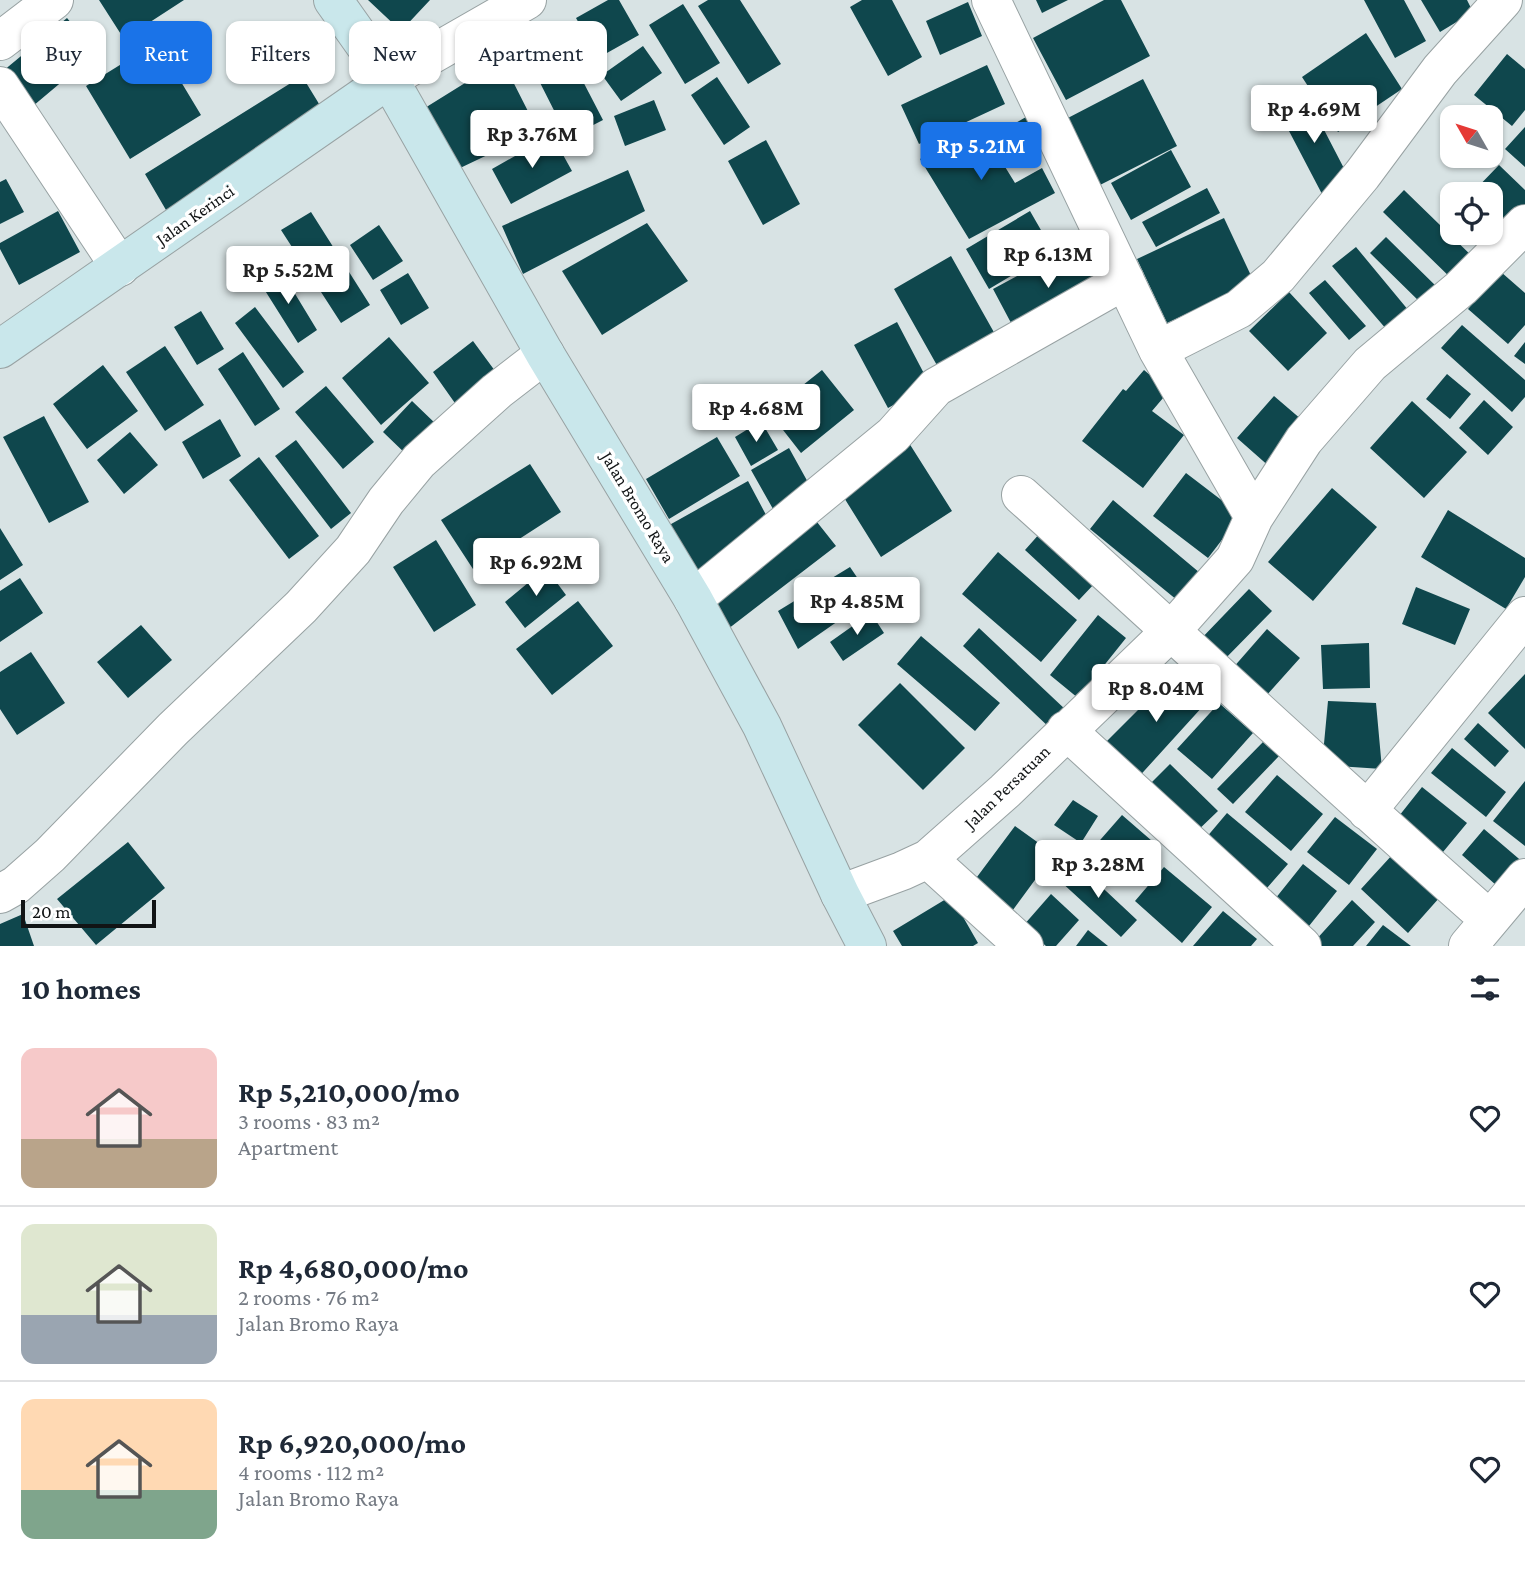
<!DOCTYPE html>
<html lang="en">
<head>
<meta charset="utf-8">
<style>
  body { margin:0; font-family:"Crimson Pro",serif; background:#f2f2f3; color:#1f2937; height:100vh; display:flex; flex-direction:column; font-size:26px; white-space:nowrap }
  * { box-sizing:border-box; margin:0 }
  p { font-size:23px; color:#747a83 }
  .icon { flex:none; width:38px; height:38px; fill:none; stroke:currentColor; stroke-width:2; stroke-linecap:round; stroke-linejoin:round }
  .map { position:relative; height:946px; overflow:hidden }
  .panel { display:flex; flex-direction:column; background:#fff; flex:1 }
  .panel>* { flex:none }
  .hud { position:absolute; left:21px; top:21px; width:700px; height:63px; display:flex; gap:14px }
  .needle { width:46px; rotate:309deg }
  .tools { position:absolute; left:1440px; top:105px; display:grid; gap:14px }
  .tools a { display:grid; place-items:center; width:63px; height:63px; border-radius:14px; background:#fff; box-shadow:0 2px 5px #0004; font-size:35px }
  .scale { position:absolute; left:21px; bottom:18px; width:135px; box-sizing:border-box; padding-left:7px; border:4px solid #111415; border-top:0; font-size:19px; line-height:24px; white-space:nowrap; color:#111415; -webkit-text-stroke:5px #fff; paint-order:stroke }
  .price { position:absolute; translate:-50% -60px; padding:0 16px; border-radius:7px; background:#fff; color:#222; font-size:23px; line-height:46px; filter:drop-shadow(0 2px 4px #0008) }
  .price::after { content:''; position:absolute; left:50%; top:42px; width:21px; height:16px; margin-left:-10px; background:inherit; clip-path:polygon(0 0,100% 0,50% 100%) }
  .price.active { background:#1a73e8; color:#fff }
  ul { padding:0; list-style:none }
  li { display:flex; align-items:center; gap:21px; height:175px; padding:0 21px }
  li+li { border-top:2px solid #e0e1e3 }
  li span { display:grid; place-items:center; flex:none; width:196px; height:140px; border-radius:14px; color:#555 }
  li>.icon { margin-inline-start:auto }
  span .icon { width:84px; height:84px; fill:#fffc; stroke-width:1 }
  li b { font-size:30px }
  h2 { display:flex; justify-content:space-between; align-items:center; height:84px; padding:0 21px; font-size:30px }
  .pill { padding:0 24px; border-radius:14px; background:#fff; box-shadow:0 2px 5px #0004; font-size:24px; line-height:63px }
  .pill.active { background:#1a73e8; color:#fff }
  .map>svg:first-child { display:block }
  .building { fill:#0f474d }
  .lines { fill:none; stroke-linecap:round; stroke-linejoin:round }
  .street-casing { stroke:#98a2a3; stroke-width:40 }
  .secondary-casing { stroke:#98a2a3; stroke-width:40 }
  .street { stroke:#fff; stroke-width:38 }
  .secondary { stroke:#c9e7eb; stroke-width:38 }
  .labels { text-anchor:middle; dominant-baseline:central; stroke-width:7; stroke-linejoin:round; paint-order:stroke }
  .street-label { font-size:18px; fill:#111415; stroke:#fff }
</style>
</head>
<body>
<div class="map">
<svg width="1525" height="946" viewBox="0 0 1525 946">
  <rect width="100%" height="100%" fill="#d8e3e4"/>
  <path class="building" d="M 99,0 L 184,0 L 124,39 Z
    M 368,0 L 430,0 L 401,31 Z
    M 608,0 L 619,0 L 639,35 L 598,58 L 576,18 Z
    M 708,0 L 740,0 L 781,64 L 748,84 L 698,6 Z
    M 862,0 L 892,0 L 922,57 L 888,76 L 850,7 Z
    M 1036,0 L 1068,0 L 1042,13 Z
    M 1104,0 L 1121,0 L 1150,56 L 1066,100 L 1033,38 Z
    M 1364,0 L 1404,0 L 1426,41 L 1395,58 Z
    M 1421,0 L 1467,0 L 1473,12 L 1440,32 Z
    M 968,2 L 982,36 L 940,55 L 926,21 Z
    M 683,4 L 720,63 L 685,84 L 649,25 Z
    M 67,18 L 96,53 L 33,106 L 3,71 Z
    M 1366,33 L 1402,89 L 1338,132 L 1302,77 Z
    M 562,41 L 603,120 L 568,138 L 528,59 Z
    M 157,42 L 201,115 L 130,159 L 86,86 Z
    M 643,46 L 662,73 L 621,101 L 602,75 Z
    M 1507,54 L 1525,69 L 1525,110 L 1512,126 L 1474,95 Z
    M 502,60 L 538,131 L 458,169 L 420,111 Z
    M 987,65 L 1005,104 L 919,144 L 901,105 Z
    M 302,76 L 324,112 L 166,210 L 145,174 Z
    M 717,77 L 750,127 L 724,145 L 691,95 Z
    M 1143,79 L 1177,146 L 1098,186 L 1064,120 Z
    M 1306,95 L 1350,180 L 1322,194 L 1278,110 Z
    M 654,100 L 666,130 L 625,146 L 614,116 Z
    M 1026,117 L 1044,149 L 1023,160 L 1005,129 Z
    M 978,123 L 1015,183 L 1042,168 L 1055,193 L 969,239 L 920,159 Z
    M 1525,127 L 1525,167 L 1505,149 Z
    M 552,135 L 572,171 L 511,204 L 492,169 Z
    M 766,140 L 800,204 L 763,225 L 728,161 Z
    M 1171,150 L 1191,187 L 1131,220 L 1111,183 Z
    M 1499,165 L 1525,190 L 1525,219 L 1497,248 L 1481,233 L 1491,233 L 1491,194 L 1471,194 Z
    M 628,170 L 645,211 L 523,274 L 502,226 Z
    M 6,179 L 24,212 L 0,224 L 0,182 Z
    M 1207,188 L 1220,213 L 1156,247 L 1142,222 Z
    M 1404,190 L 1477,261 L 1456,283 L 1383,212 Z
    M 58,211 L 80,252 L 19,285 L 0,249 L 0,243 Z
    M 1030,211 L 1053,251 L 989,289 L 966,249 Z
    M 311,212 L 370,305 L 341,323 L 281,230 Z
    M 1224,218 L 1254,282 L 1167,323 L 1137,259 Z
    M 647,223 L 688,281 L 602,335 L 562,271 Z
    M 379,225 L 403,261 L 373,280 L 350,245 Z
    M 1386,237 L 1440,290 L 1425,307 L 1370,253 Z
    M 1078,243 L 1104,290 L 1018,336 L 993,289 Z
    M 1356,247 L 1409,311 L 1387,330 L 1332,266 Z
    M 951,256 L 1000,343 L 943,376 L 894,289 Z
    M 280,269 L 317,330 L 298,343 L 259,281 Z
    M 1501,272 L 1525,293 L 1525,325 L 1508,344 L 1468,309 Z
    M 408,273 L 429,308 L 401,325 L 380,290 Z
    M 1325,280 L 1366,326 L 1349,340 L 1309,293 Z
    M 1289,292 L 1327,333 L 1288,371 L 1249,331 Z
    M 255,307 L 304,372 L 283,388 L 235,323 Z
    M 201,311 L 224,349 L 197,365 L 174,327 Z
    M 897,322 L 930,385 L 888,408 L 854,345 Z
    M 1462,325 L 1525,380 L 1525,397 L 1512,412 L 1441,348 Z
    M 389,337 L 429,383 L 381,425 L 342,378 Z
    M 473,341 L 498,375 L 457,406 L 433,372 Z
    M 1525,342 L 1525,364 L 1514,356 Z
    M 165,346 L 204,405 L 165,431 L 126,372 Z
    M 243,352 L 280,409 L 255,426 L 218,369 Z
    M 103,365 L 138,411 L 87,449 L 53,404 Z
    M 822,370 L 854,410 L 801,453 L 769,412 Z
    M 1144,370 L 1169,391 L 1152,411 L 1184,435 L 1143,488 L 1082,441 L 1123,389 L 1126,391 Z
    M 1447,374 L 1471,394 L 1450,419 L 1426,399 Z
    M 326,386 L 374,442 L 343,469 L 295,412 Z
    M 1274,396 L 1309,426 L 1271,468 L 1237,438 Z
    M 1484,400 L 1513,427 L 1488,455 L 1459,428 Z
    M 412,401 L 438,426 L 409,457 L 383,432 Z
    M 1412,401 L 1467,452 L 1424,498 L 1370,448 Z
    M 44,416 L 89,502 L 49,523 L 3,437 Z
    M 220,419 L 241,456 L 203,479 L 182,442 Z
    M 761,421 L 778,450 L 751,466 L 735,437 Z
    M 130,432 L 158,465 L 124,494 L 97,460 Z
    M 717,437 L 740,476 L 669,519 L 646,479 Z
    M 296,440 L 351,513 L 331,529 L 275,456 Z
    M 909,443 L 952,511 L 881,557 L 838,488 Z
    M 789,448 L 815,495 L 777,516 L 751,470 Z
    M 259,457 L 319,536 L 289,559 L 229,480 Z
    M 530,464 L 561,512 L 473,569 L 441,520 Z
    M 1186,473 L 1241,515 L 1208,558 L 1153,516 Z
    M 748,481 L 773,528 L 690,575 L 664,528 Z
    M 1332,488 L 1377,527 L 1313,601 L 1268,562 Z
    M 1113,500 L 1200,573 L 1177,600 L 1090,529 Z
    M 1448,510 L 1525,558 L 1525,577 L 1506,609 L 1421,557 Z
    M 817,522 L 836,546 L 728,629 L 710,605 Z
    M 0,528 L 23,565 L 0,580 Z
    M 1041,532 L 1095,583 L 1079,600 L 1025,550 Z
    M 436,540 L 476,605 L 434,632 L 393,567 Z
    M 998,552 L 1077,620 L 1041,662 L 962,594 Z
    M 850,567 L 871,598 L 798,649 L 778,611 Z
    M 546,568 L 566,595 L 525,628 L 505,602 Z
    M 20,578 L 43,613 L 0,642 L 0,591 Z
    M 1416,587 L 1470,609 L 1455,645 L 1402,624 Z
    M 1249,589 L 1272,611 L 1219,665 L 1197,643 Z
    M 578,601 L 613,646 L 552,695 L 516,649 Z
    M 871,613 L 884,633 L 843,661 L 830,642 Z
    M 1098,615 L 1126,638 L 1078,698 L 1050,675 Z
    M 141,625 L 172,660 L 128,698 L 97,662 Z
    M 979,628 L 1067,711 L 1051,729 L 963,646 Z
    M 1267,629 L 1300,658 L 1257,706 L 1225,677 Z
    M 921,636 L 1000,703 L 975,731 L 897,664 Z
    M 1369,643 L 1370,688 L 1323,689 L 1321,645 Z
    M 31,652 L 65,703 L 17,735 L 0,709 L 0,672 Z
    M 1180,668 L 1214,694 L 1135,781 L 1098,750 Z
    M 1525,674 L 1525,749 L 1488,713 Z
    M 900,683 L 965,748 L 923,790 L 858,725 Z
    M 1328,701 L 1376,703 L 1382,769 L 1322,765 Z
    M 1219,703 L 1253,733 L 1212,779 L 1177,749 Z
    M 1478,723 L 1509,751 L 1495,767 L 1464,739 Z
    M 1263,742 L 1279,756 L 1233,804 L 1217,789 Z
    M 1452,748 L 1506,792 L 1486,817 L 1431,773 Z
    M 1170,764 L 1218,811 L 1193,835 L 1146,788 Z
    M 1277,775 L 1323,814 L 1291,851 L 1245,812 Z
    M 1525,781 L 1525,846 L 1493,821 Z
    M 1422,787 L 1467,823 L 1443,852 L 1399,816 Z
    M 1073,800 L 1098,816 L 1081,843 L 1054,825 Z
    M 1227,813 L 1288,864 L 1260,896 L 1200,845 Z
    M 1122,815 L 1152,841 L 1117,881 L 1087,855 Z
    M 1335,817 L 1377,849 L 1349,885 L 1307,852 Z
    M 1015,826 L 1054,854 L 1010,914 L 971,885 Z
    M 1484,829 L 1525,864 L 1505,893 L 1462,855 Z
    M 128,842 L 165,888 L 96,945 L 57,899 Z
    M 1393,854 L 1440,897 L 1408,933 L 1361,889 Z
    M 1075,862 L 1137,920 L 1121,937 L 1059,880 Z
    M 1303,864 L 1337,891 L 1309,926 L 1275,899 Z
    M 1164,867 L 1212,907 L 1182,943 L 1135,901 Z
    M 1051,894 L 1079,920 L 1056,946 L 1046,946 L 1023,926 Z
    M 951,896 L 978,943 L 973,946 L 902,946 L 893,931 Z
    M 1352,900 L 1375,922 L 1353,946 L 1319,946 L 1314,942 Z
    M 1223,911 L 1257,939 L 1251,946 L 1193,946 Z
    M 23,914 L 34,946 L 0,946 L 0,924 Z
    M 1383,925 L 1411,946 L 1366,946 Z
    M 1088,930 L 1108,946 L 1076,946 Z"/>
  <g class="lines">
    <g class="street-casing">
      <path id="street" d="M 991,0 L 1158,350 L 1254,517
        M 0,41 L 54,0
        M 389,79 L 527,0
        M 0,86 L 120,267
        M 1158,350 L 1239,309 L 1278,276 L 1362,175 L 1440,70 L 1503,0
        M 1021,495 C 1178,636 1331,780 1489,919
        M 693,599 L 893,435 L 936,387 L 1125,280
        M 1066,730 L 1302,946
        M 1367,811 L 1525,616
        M 928,859 L 1024,946
        M 0,894 L 16,885 L 50,855 L 173,729 L 301,607 L 353,550 L 386,501 L 419,461 L 497,391 L 545,354
        M 840,894 L 902,871 L 928,859 L 1005,791 L 1172,630 L 1235,559 L 1254,517 L 1304,440 L 1370,364 L 1461,288 L 1525,224
        M 1468,946 L 1525,878"/>
    </g>
    <g class="secondary-casing">
      <path id="secondary" d="M 333,0 L 389,79 L 545,354 L 693,599 L 762,726 L 840,894 L 867,946
        M 0,349 L 389,79"/>
    </g>
    <use href="#street" class="street"/>
    <use href="#secondary" class="secondary"/>
  </g>
  <g class="labels">
    <g class="street-label">
      <text transform="translate(195 215) rotate(-35)">Jalan Kerinci</text>
      <text transform="translate(638 507) rotate(59)">Jalan Bromo Raya</text>
      <text transform="translate(1007 787) rotate(-44)">Jalan Persatuan</text>
    </g>
  </g>
</svg>
<div class="tools">
<a><svg class="needle" viewBox="-14 -14 28 28"><path d="M0-13l5 13h-10z" fill="#e53935"/><path d="M0 13l5-13h-10z" fill="#747a83"/></svg></a>
<a><svg class="icon" aria-label="locate" viewBox="0 0 24 24"><circle cx="12" cy="12" r="6"/><path d="M12 2v4M12 18v4M2 12h4M18 12h4"/></svg></a>
</div>
<div class="scale">20 m</div>
<b class="price" style="left:1314px;top:145px">Rp 4.69M</b>
<b class="price" style="left:532px;top:170px">Rp 3.76M</b>
<b class="price active" style="left:981px;top:182px">Rp 5.21M</b>
<b class="price" style="left:1048px;top:290px">Rp 6.13M</b>
<b class="price" style="left:288px;top:306px">Rp 5.52M</b>
<b class="price" style="left:756px;top:444px">Rp 4.68M</b>
<b class="price" style="left:536px;top:598px">Rp 6.92M</b>
<b class="price" style="left:857px;top:637px">Rp 4.85M</b>
<b class="price" style="left:1156px;top:724px">Rp 8.04M</b>
<b class="price" style="left:1098px;top:900px">Rp 3.28M</b>
<div class="hud">
<a class="pill">Buy</a>
<a class="pill active">Rent</a>
<a class="pill">Filters</a>
<a class="pill">New</a>
<a class="pill">Apartment</a>
</div>
</div>
<section class="panel">
<h2>10 homes<svg class="icon" aria-label="filters" viewBox="0 0 24 24"><path d="M4 7h16M4 17h16"/><circle cx="9" cy="7" r="2"/><circle cx="15" cy="17" r="2"/></svg></h2>
<ul>
<li><span style="background:linear-gradient(#f6c9c9 65%,#b9a48a 0)"><svg class="icon" aria-label="home" viewBox="0 0 24 24"><path d="M3 11l9-7 9 7M6 9v11h12V9"/></svg></span><div><b>Rp 5,210,000/mo</b><p>3 rooms · 83 m²</p><p>Apartment</p></div><svg class="icon" aria-label="heart" viewBox="0 0 24 24"><path d="M12 20l-8-8c-3-5 5-10 8-4 3-6 11-1 8 4z"/></svg></li>
<li><span style="background:linear-gradient(#dfe7d0 65%,#9aa5b1 0)"><svg class="icon" aria-label="home" viewBox="0 0 24 24"><path d="M3 11l9-7 9 7M6 9v11h12V9"/></svg></span><div><b>Rp 4,680,000/mo</b><p>2 rooms · 76 m²</p><p>Jalan Bromo Raya</p></div><svg class="icon" aria-label="heart" viewBox="0 0 24 24"><path d="M12 20l-8-8c-3-5 5-10 8-4 3-6 11-1 8 4z"/></svg></li>
<li><span style="background:linear-gradient(#ffd9b3 65%,#7fa58c 0)"><svg class="icon" aria-label="home" viewBox="0 0 24 24"><path d="M3 11l9-7 9 7M6 9v11h12V9"/></svg></span><div><b>Rp 6,920,000/mo</b><p>4 rooms · 112 m²</p><p>Jalan Bromo Raya</p></div><svg class="icon" aria-label="heart" viewBox="0 0 24 24"><path d="M12 20l-8-8c-3-5 5-10 8-4 3-6 11-1 8 4z"/></svg></li>
</ul>
</section>
</body>
</html>
